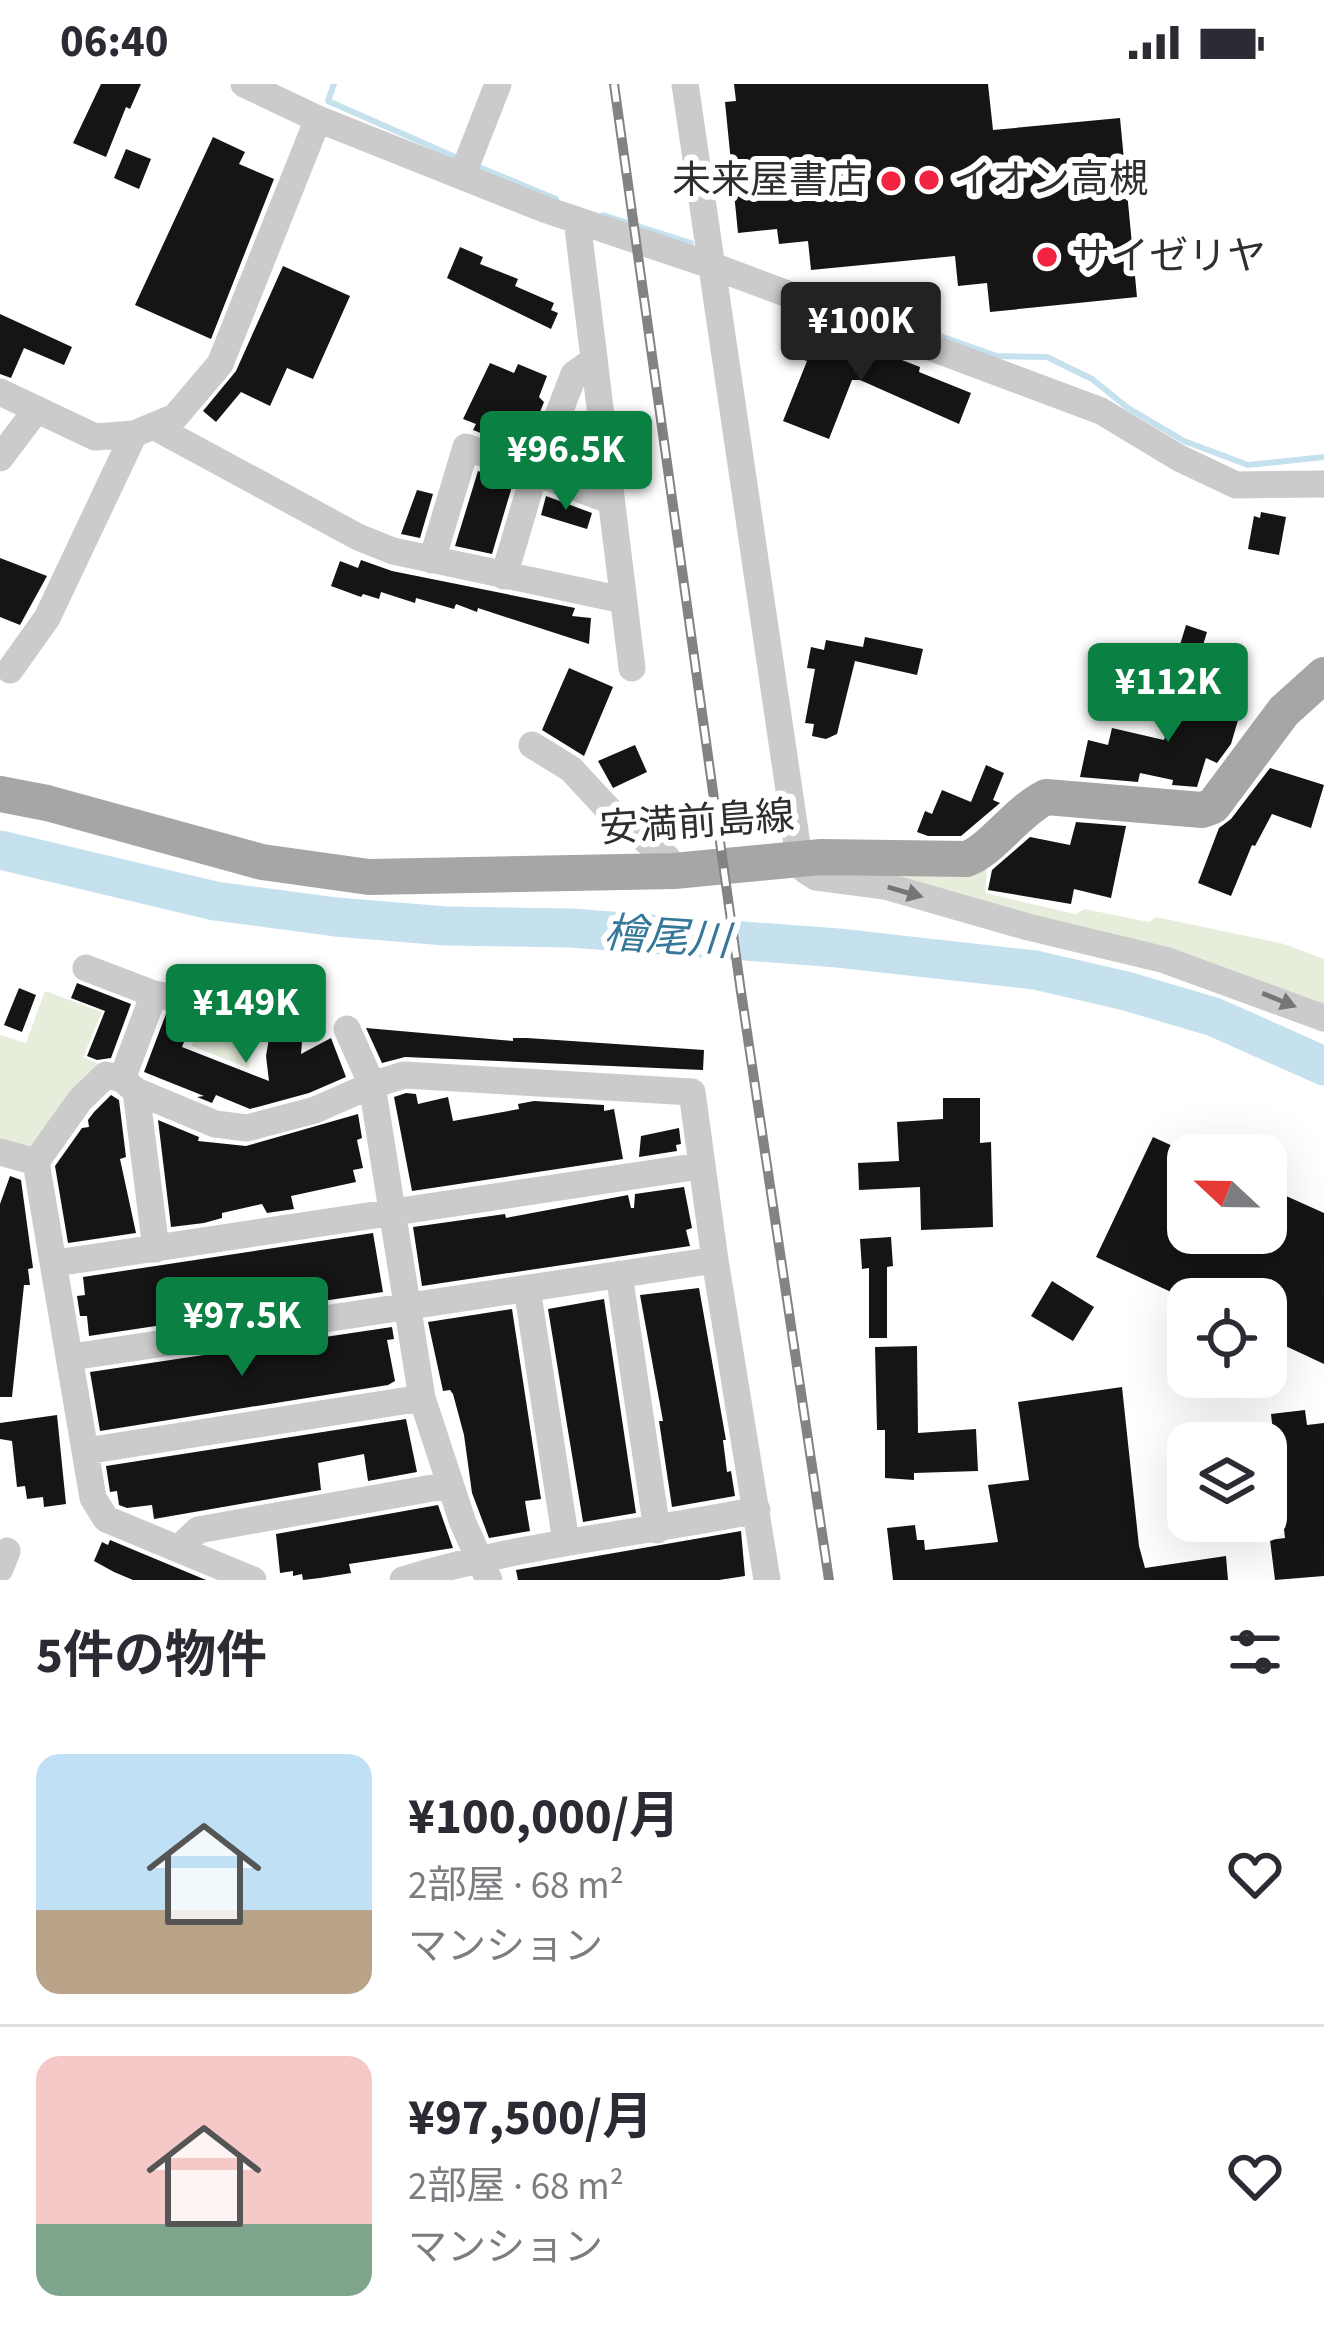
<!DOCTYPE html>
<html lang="ja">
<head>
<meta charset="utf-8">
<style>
  body { margin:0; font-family:"Source Sans 3","Noto Sans JP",sans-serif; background:#f2f2f3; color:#2b2b33; height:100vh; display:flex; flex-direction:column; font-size:45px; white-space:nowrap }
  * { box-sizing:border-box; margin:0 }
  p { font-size:39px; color:#7c7c81 }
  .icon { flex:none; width:66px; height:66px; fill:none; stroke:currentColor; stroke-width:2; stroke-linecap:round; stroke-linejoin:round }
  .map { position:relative; height:1496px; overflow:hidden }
  .side { display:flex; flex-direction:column; background:#fff; flex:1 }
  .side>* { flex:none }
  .needle { width:78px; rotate:292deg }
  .tools { position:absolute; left:1167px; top:1050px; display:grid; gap:24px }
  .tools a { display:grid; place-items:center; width:120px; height:120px; border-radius:24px; background:#fff; box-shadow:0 12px 48px #0002; font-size:60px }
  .price { position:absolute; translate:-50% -102px; padding:0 27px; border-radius:12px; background:#0b8043; color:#fff; font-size:39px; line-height:78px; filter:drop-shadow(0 3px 6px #0008) }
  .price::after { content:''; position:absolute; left:50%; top:72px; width:36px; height:27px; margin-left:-18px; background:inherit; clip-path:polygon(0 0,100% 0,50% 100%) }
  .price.current { background:#222; color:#fff }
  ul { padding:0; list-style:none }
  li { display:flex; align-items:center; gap:36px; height:300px; padding:0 36px }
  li+li { border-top:3px solid #e1e1e2 }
  li span { display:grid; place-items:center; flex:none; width:336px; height:240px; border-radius:24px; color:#555 }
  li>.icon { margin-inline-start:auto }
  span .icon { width:144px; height:144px; fill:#fffc; stroke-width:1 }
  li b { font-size:51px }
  h2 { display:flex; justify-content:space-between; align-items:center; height:144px; padding:0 36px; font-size:51px }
  .status { display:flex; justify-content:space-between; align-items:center; height:84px; padding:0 60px; background:#fff; direction:ltr }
  .status svg { height:33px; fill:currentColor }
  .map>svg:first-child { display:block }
  .green { fill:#e6eddb }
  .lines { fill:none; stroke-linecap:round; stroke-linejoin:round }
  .stream { stroke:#c6e1ee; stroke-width:6 }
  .river { stroke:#c6e1ee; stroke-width:39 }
  .building { fill:#151515 }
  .minor { stroke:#cbcbcb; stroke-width:27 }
  .major { stroke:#a6a6a6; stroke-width:36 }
  .rail-casing { stroke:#838383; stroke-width:10 }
  .rail { stroke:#fff; stroke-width:6; stroke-dasharray:18; stroke-linecap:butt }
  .oneway { fill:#757575 }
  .poi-dot { fill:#f22441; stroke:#fff; stroke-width:4.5 }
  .labels { text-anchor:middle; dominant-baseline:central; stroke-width:12; stroke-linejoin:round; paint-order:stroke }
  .poi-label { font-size:39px; fill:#2e2e2e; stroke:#fff; text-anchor:start }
  .street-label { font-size:39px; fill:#2e2e2e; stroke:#fff }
  .water-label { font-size:42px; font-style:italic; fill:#367897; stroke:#fff }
</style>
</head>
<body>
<div class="status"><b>06:40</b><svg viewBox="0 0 49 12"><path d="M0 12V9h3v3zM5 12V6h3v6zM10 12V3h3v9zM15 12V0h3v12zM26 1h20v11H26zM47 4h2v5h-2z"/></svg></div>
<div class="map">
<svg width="1324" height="1496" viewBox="0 0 1324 1496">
  <rect width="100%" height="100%" fill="#fff"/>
  <path class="green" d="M 831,778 L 987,785 L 985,809 L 1075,830 L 1085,825 L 1149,838 L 1156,833 L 1284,860 L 1324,875 L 1324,927 Z
    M 45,907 L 102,928 L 83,973 L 99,980 L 36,1064 L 0,1057 L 0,951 L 26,959 Z
    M 203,923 L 261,939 L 248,984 L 192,962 Z"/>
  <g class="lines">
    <path class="stream" d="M 334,0 L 328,17 L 462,76
      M 474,81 L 556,115
      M 603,131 L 691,159
      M 920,245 L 997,272 L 1047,273 L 1092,295 L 1128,324 L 1184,357 L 1248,381 L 1324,373
      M 247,926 L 266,931"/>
    <path class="river" d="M 0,766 L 215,817 L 336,833 L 446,842 L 571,844 L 838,864 L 1035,886 L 1126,907 L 1214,933 L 1324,982"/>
  </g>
  <path class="building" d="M 101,0 L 141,0 L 130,25 L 126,23 L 106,73 L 73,59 Z
    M 734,0 L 988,0 L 993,46 L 1120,34 L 1137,213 L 990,228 L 987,199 L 958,202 L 955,172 L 811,186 L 808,157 L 779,160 L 777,145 L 738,149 L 725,18 L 736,17 Z
    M 213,53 L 245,68 L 239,80 L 274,95 L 211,255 L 135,221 Z
    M 126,65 L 151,75 L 139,105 L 114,94 Z
    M 460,163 L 483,173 L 480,180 L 518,195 L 515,202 L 554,219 L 551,226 L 558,229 L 551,245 L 447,194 Z
    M 283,182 L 350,212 L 313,295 L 287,284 L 270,322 L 241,308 L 216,338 L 203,327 L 236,287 Z
    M 0,230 L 72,263 L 64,281 L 24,264 L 11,294 L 0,290 Z
    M 813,242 L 853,258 L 851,263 L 883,276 L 889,271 L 920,283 L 919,288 L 971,309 L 959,340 L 860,296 L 852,296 L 829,355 L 783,337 L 807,277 L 801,275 Z
    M 490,279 L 514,289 L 518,280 L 547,292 L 539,313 L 544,318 L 525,366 L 473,346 L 476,340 L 463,335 Z
    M 577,331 L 583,334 L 585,376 L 590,390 L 559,378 Z
    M 478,387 L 513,399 L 492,470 L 455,462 Z
    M 417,406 L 433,410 L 420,454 L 401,450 Z
    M 546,412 L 592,429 L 587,445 L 541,431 Z
    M 1261,428 L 1286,433 L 1279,471 L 1248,465 L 1254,432 L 1260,434 Z
    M 0,474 L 47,492 L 20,541 L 0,533 Z
    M 361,476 L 392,487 L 575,524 L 572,532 L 591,534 L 589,560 L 478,524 L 477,528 L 456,520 L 454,525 L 416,514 L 415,519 L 381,508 L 379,515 L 363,510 L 361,513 L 331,502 L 340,477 L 358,484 Z
    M 1186,541 L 1207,548 L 1194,591 L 1173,584 Z
    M 865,553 L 923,565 L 917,591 L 855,577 L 837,650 L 826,655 L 812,652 L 814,640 L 805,639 L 815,585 L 807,584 L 811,563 L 824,566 L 826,556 L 863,563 Z
    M 569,584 L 613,603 L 584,672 L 542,646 Z
    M 1179,603 L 1241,626 L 1231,660 L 1217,679 L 1206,674 L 1197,703 L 1172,701 L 1173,696 L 1140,689 L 1138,698 L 1080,693 L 1088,656 L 1108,661 L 1112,644 L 1164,656 Z
    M 635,661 L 647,688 L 613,704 L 598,677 Z
    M 986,681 L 1004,689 L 993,716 L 1000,719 L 961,752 L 928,752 L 917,748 L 925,727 L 932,730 L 942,706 L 971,718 Z
    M 1270,684 L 1324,701 L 1311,744 L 1272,730 L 1255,762 L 1252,761 L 1231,812 L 1198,799 L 1219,744 L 1231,735 Z
    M 1076,738 L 1126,742 L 1111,814 L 1074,805 L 1071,820 L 988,806 L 992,786 L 1030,753 L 1070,761 Z
    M 77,899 L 131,920 L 111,974 L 97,976 L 87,972 L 105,927 L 71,914 Z
    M 19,904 L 36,911 L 22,948 L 4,941 Z
    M 166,930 L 193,936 L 182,963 L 269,997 L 266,972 L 273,931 L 304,933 L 301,970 L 331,954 L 346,993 L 309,1009 L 250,1025 L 216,1011 L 212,1019 L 197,1013 L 204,1012 L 144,988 Z
    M 366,944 L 513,957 L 513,954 L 527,954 L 704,966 L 703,986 L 405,973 L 382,979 Z
    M 406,1009 L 416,1010 L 418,1020 L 448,1013 L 453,1037 L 519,1025 L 518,1020 L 534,1017 L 604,1021 L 604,1027 L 614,1025 L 623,1075 L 412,1107 L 394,1013 Z
    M 111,1011 L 119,1016 L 126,1073 L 120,1075 L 136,1149 L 68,1159 L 55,1082 L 82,1044 L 89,1043 L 88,1036 L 94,1028 Z
    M 943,1014 L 980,1014 L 980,1059 L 991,1058 L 993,1143 L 921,1146 L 920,1103 L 859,1106 L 858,1079 L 899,1077 L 897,1038 L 943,1035 Z
    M 358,1030 L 362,1054 L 357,1056 L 363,1084 L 353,1086 L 356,1098 L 291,1112 L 294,1125 L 267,1129 L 262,1120 L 222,1129 L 222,1134 L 204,1139 L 171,1143 L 158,1036 L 199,1053 L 198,1057 L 246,1062 Z
    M 679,1044 L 681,1060 L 676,1061 L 677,1067 L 639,1073 L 641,1052 Z
    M 1153,1053 L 1188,1069 L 1188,1149 L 1266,1149 L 1266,1103 L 1324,1129 L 1324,1280 L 1266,1253 L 1266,1215 L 1186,1215 L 1096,1173 Z
    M 10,1092 L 21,1096 L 33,1184 L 28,1185 L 30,1201 L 24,1201 L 12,1313 L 0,1313 L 0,1120 Z
    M 684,1103 L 692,1144 L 686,1146 L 690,1162 L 422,1202 L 413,1143 L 505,1130 L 506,1134 L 628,1111 L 631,1124 L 634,1124 L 635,1110 Z
    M 373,1149 L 383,1208 L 89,1252 L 87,1232 L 80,1232 L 77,1212 L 85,1211 L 83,1193 Z
    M 891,1153 L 893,1182 L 887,1183 L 887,1254 L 869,1254 L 869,1184 L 862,1185 L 860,1155 Z
    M 1052,1197 L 1094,1223 L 1073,1257 L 1031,1232 Z
    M 699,1204 L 726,1356 L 723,1356 L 727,1388 L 731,1387 L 735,1412 L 672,1423 L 659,1337 L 663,1337 L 640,1211 Z
    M 604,1215 L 636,1429 L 583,1438 L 548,1225 Z
    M 512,1225 L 541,1415 L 525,1417 L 530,1447 L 489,1454 L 472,1409 L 464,1351 L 453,1310 L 450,1306 L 443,1307 L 428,1238 Z
    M 392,1243 L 394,1255 L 387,1256 L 395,1297 L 388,1301 L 100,1347 L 90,1288 Z
    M 917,1262 L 918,1349 L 976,1345 L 978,1387 L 914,1389 L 914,1396 L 885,1394 L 885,1346 L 877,1346 L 875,1263 Z
    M 1122,1303 L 1139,1462 L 1145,1484 L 1226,1472 L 1228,1496 L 893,1496 L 887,1444 L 915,1441 L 917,1456 L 924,1456 L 925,1466 L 998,1458 L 988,1401 L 1029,1396 L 1018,1318 Z
    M 1305,1326 L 1307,1341 L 1324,1339 L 1324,1492 L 1275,1496 L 1270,1456 L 1285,1454 L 1271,1330 Z
    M 57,1331 L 66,1420 L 44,1423 L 43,1413 L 27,1415 L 25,1402 L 17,1403 L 12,1357 L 0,1355 L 0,1339 Z
    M 406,1335 L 417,1388 L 368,1397 L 364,1370 L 318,1379 L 321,1406 L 154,1435 L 152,1421 L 127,1424 L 119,1421 L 117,1407 L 110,1408 L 106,1382 Z
    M 438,1421 L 453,1464 L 349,1480 L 351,1489 L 320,1494 L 303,1496 L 302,1490 L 293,1492 L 293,1487 L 280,1489 L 276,1450 Z
    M 741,1447 L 745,1492 L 719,1496 L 518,1496 L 516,1486 Z
    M 110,1456 L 206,1496 L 133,1496 L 114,1488 L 94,1477 L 102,1458 L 108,1461 Z"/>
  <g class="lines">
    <path class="minor" d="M 244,0 L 318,35 L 544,125 L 713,182 L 1101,327 L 1179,374 L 1236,401 L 1324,400
      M 685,0 L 799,774 L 805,786 L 816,793 L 885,802 L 1028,843 L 1165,876 L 1324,934
      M 462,92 L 498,0
      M 577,136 L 632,584
      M 0,308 L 95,353 L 134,350 L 175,333 L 220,280 L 318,35
      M 153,342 L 358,453 L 393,467 L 623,516
      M 0,374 L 37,325
      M 432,476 L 466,363 L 609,416
      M 504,492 L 530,404 L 574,290 L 594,276
      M 10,586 L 47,534 L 134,350
      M 532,661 L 571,685 L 608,725 L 667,774 L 674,787
      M 86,884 L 154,910 L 122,995 L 136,1007 L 156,1165
      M 154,910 L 241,926
      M 347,945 L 372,1001 L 404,991 L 692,1008 L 715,1176 L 767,1496
      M 122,995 L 106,991 L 80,1016 L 36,1078 L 93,1414 L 106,1435 L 253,1496
      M 136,1007 L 215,1040 L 247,1044 L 315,1026 L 372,1001 L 422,1314 L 463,1439 L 489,1496
      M 0,1068 L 36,1078
      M 56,1179 L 700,1082
      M 619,1190 L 657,1446
      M 527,1204 L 566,1458
      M 72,1273 L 715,1176
      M 86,1367 L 422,1314
      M 179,1464 L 198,1446 L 449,1401
      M 0,1485 L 7,1467
      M 403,1496 C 518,1460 639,1450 757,1426"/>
    <path class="major" d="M 0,710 L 47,719 L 262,778 L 369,793 L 674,787 L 821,773 L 966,775 C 991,767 1016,728 1046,713 L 1202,726 L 1213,722 L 1284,627 L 1324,591"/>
    <g class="rail-casing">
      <path id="rail" d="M 614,0 L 741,908 L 829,1496"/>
    </g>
    <use href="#rail" class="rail"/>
  </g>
  <defs><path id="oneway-solid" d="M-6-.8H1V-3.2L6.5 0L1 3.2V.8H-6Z" transform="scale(3)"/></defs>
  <g class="oneway">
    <use href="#oneway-solid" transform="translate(905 808) rotate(16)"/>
    <use href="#oneway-solid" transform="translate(1279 916) rotate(22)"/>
  </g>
  <g class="poi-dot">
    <circle cx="929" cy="96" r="12"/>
    <circle cx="891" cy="97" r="12"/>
    <circle cx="1047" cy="173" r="12"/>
  </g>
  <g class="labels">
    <g class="poi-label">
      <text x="953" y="96">イオン高槻</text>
      <text x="867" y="97" text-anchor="end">未来屋書店</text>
      <text x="1071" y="173">サイゼリヤ</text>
    </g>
    <g class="street-label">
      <text transform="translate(697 739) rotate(-4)">安満前島線</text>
    </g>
    <g class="water-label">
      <text transform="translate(667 854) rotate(4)">檜尾川</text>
    </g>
  </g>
</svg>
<div class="tools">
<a><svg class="needle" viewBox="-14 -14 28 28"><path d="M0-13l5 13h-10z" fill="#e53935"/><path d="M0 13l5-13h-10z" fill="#7c7c81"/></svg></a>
<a><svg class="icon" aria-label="locate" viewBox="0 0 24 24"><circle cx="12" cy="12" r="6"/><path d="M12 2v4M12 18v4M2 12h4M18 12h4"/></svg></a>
<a><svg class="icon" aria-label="layers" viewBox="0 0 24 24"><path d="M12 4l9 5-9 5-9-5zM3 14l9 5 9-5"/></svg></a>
</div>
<b class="price current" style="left:861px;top:300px">¥100K</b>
<b class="price" style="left:566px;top:429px">¥96.5K</b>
<b class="price" style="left:1168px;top:661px">¥112K</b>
<b class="price" style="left:246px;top:982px">¥149K</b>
<b class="price" style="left:242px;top:1295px">¥97.5K</b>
</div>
<section class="side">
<h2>5件の物件<svg class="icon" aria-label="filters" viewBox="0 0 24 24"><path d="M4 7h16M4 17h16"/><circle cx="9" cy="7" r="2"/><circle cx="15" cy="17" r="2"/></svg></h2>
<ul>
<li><span style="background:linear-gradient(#bfe0f5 65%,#b9a48a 0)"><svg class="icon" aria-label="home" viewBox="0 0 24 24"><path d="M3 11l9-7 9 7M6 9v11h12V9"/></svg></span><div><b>¥100,000/月</b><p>2部屋 · 68 m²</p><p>マンション</p></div><svg class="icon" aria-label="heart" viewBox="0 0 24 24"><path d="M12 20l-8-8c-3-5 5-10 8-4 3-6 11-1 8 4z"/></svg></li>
<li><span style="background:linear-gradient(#f6c9c9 70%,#7fa58c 0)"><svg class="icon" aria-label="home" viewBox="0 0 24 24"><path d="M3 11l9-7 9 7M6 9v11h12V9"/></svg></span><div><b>¥97,500/月</b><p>2部屋 · 68 m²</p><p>マンション</p></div><svg class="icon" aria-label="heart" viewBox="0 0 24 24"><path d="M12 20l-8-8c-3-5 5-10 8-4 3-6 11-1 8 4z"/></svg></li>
</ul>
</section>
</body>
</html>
